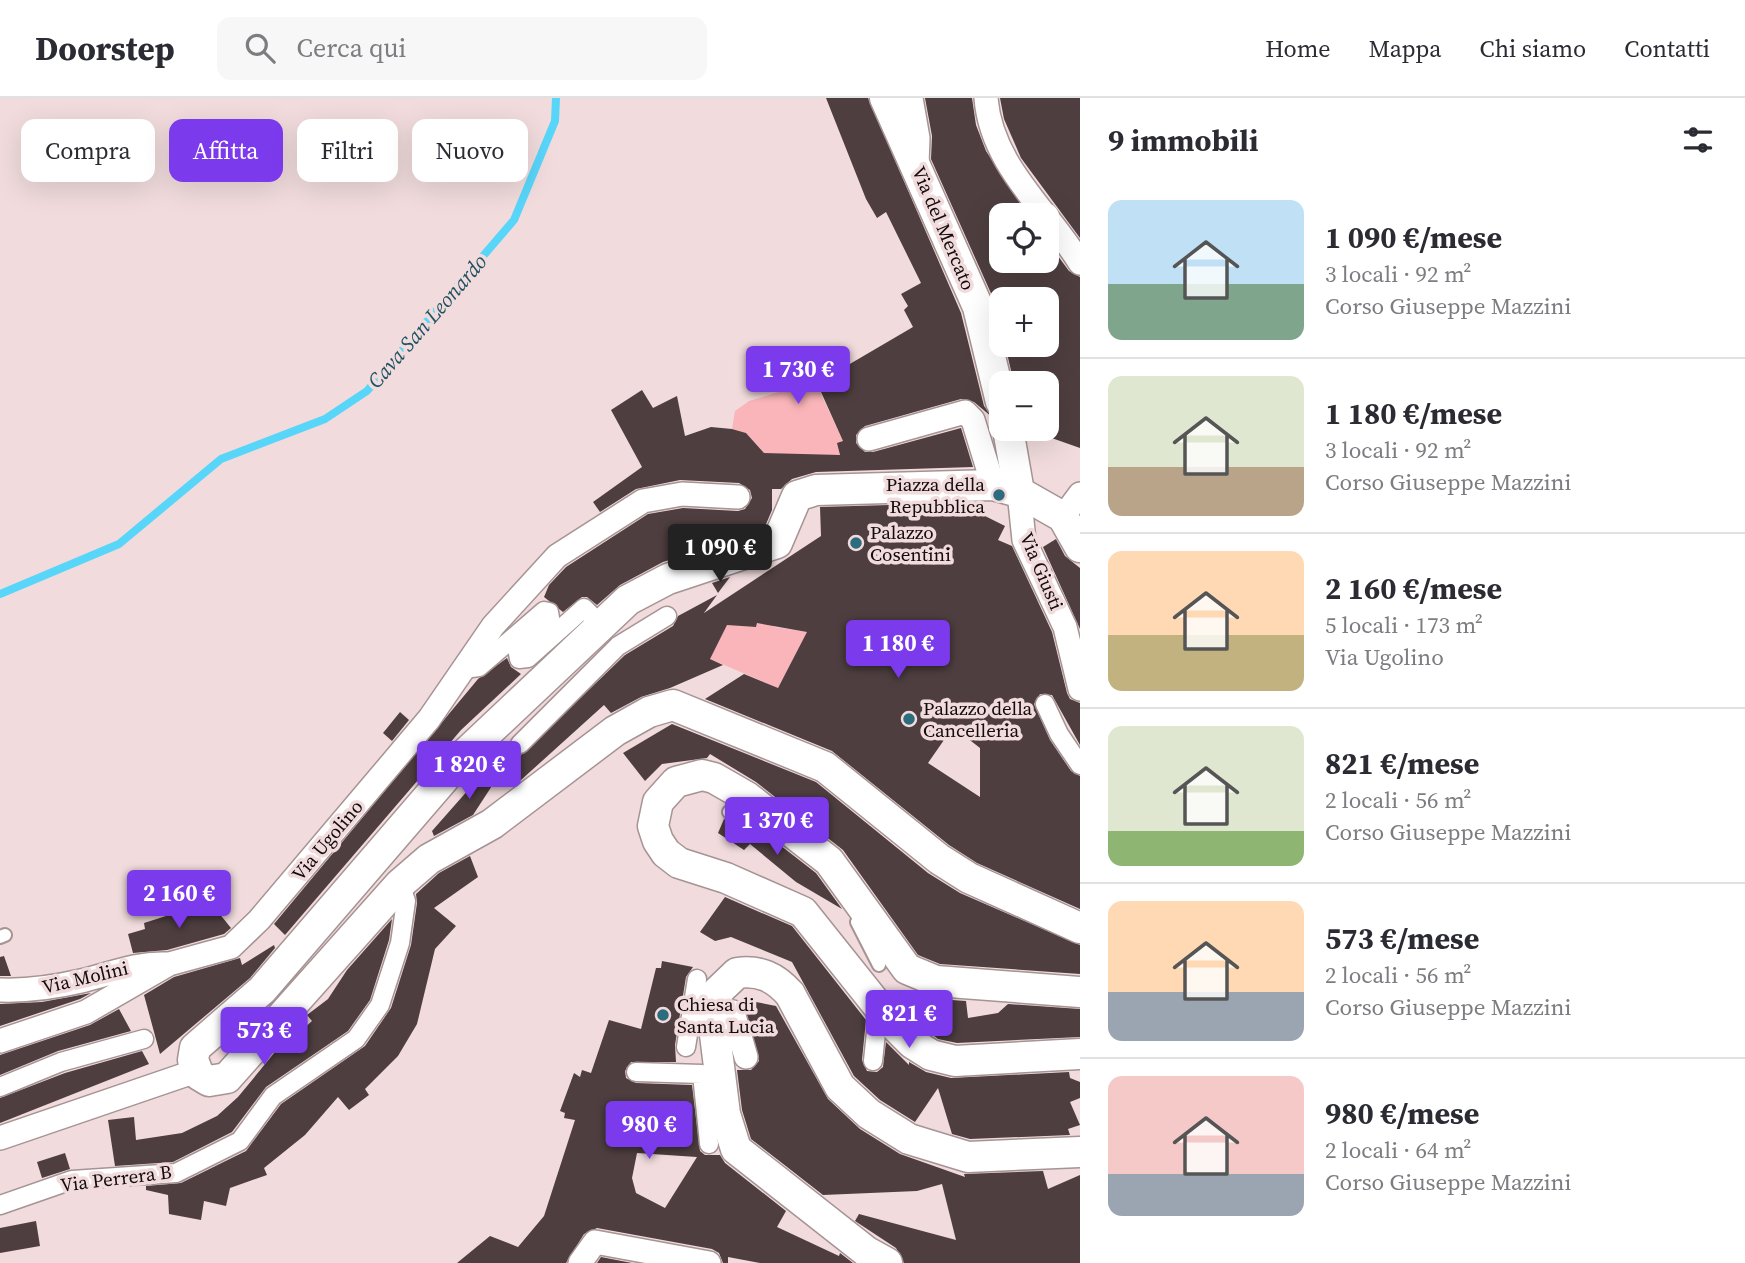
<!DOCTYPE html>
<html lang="it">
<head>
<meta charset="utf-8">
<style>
  body { margin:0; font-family:"Source Serif 4",serif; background:#f7f7f7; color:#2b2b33; height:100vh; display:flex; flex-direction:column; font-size:26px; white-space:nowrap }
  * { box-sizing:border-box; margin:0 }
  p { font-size:23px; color:#7c7c81 }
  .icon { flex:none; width:38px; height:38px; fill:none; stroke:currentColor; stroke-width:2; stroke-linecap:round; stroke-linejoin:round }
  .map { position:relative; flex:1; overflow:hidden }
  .side { display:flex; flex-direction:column; background:#fff; width:665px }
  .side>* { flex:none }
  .top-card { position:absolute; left:21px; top:21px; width:665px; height:63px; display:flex; gap:14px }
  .tools { position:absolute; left:989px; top:105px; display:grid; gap:14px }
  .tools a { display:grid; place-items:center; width:70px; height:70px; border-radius:14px; background:#fff; box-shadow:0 7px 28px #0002; font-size:35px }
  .price { position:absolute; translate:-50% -60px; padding:0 16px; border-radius:7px; background:#7c3aed; color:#fff; font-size:23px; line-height:46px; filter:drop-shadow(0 2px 4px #0008) }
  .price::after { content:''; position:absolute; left:50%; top:42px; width:21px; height:16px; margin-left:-10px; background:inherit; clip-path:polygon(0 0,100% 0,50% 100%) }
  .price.on { background:#222; color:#fff }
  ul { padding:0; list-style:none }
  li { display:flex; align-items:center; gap:21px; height:175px; padding:0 28px }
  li+li { border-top:2px solid #e1e1e2 }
  li span { display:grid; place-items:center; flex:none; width:196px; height:140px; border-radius:14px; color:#555 }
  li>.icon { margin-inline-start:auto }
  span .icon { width:84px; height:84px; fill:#fffc; stroke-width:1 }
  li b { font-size:30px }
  h2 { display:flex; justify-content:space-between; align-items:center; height:84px; padding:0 28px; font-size:30px }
  .tag { padding:0 24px; border-radius:14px; background:#fff; box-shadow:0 7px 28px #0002; font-size:24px; line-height:63px }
  .tag.on { background:#7c3aed; color:#fff }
  header { display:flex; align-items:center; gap:42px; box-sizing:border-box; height:98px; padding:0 35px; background:#fff; border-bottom:2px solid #e1e1e2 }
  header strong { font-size:33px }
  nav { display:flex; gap:38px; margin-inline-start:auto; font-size:24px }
  .search { width:490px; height:63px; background:#f7f7f7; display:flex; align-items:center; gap:18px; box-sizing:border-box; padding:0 24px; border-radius:14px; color:#7c7c81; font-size:26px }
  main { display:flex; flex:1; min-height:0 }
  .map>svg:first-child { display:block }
  .green { fill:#fab5ba }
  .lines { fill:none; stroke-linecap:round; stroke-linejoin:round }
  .stream { stroke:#58d6fa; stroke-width:8 }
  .building { fill:#4e3e3f; fill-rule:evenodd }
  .service-casing { stroke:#a69394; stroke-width:16 }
  .pedestrian-casing { stroke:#a69394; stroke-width:21 }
  .minor-casing { stroke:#a69394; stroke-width:26 }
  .tertiary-casing { stroke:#a69394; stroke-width:33 }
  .service { stroke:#fff; stroke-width:12 }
  .pedestrian { stroke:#fff; stroke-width:18 }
  .minor { stroke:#fff; stroke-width:23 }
  .tertiary { stroke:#fff; stroke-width:30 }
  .poi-dot { fill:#2b6c7f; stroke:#f1dbdc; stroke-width:2.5 }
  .labels { text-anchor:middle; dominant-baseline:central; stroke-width:7; stroke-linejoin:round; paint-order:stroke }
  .street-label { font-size:19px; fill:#120c0c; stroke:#f1dbdc }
  .poi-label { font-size:19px; fill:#120c0c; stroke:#f1dbdc; text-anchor:start }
  .water-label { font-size:21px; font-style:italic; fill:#1e5262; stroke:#f1dbdc }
</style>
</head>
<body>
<header>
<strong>Doorstep</strong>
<div class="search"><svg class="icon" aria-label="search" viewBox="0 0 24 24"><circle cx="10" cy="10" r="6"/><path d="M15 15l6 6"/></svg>Cerca qui</div>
<nav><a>Home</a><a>Mappa</a><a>Chi siamo</a><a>Contatti</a></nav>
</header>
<main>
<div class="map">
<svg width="1080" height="1165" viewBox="0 0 1080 1165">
  <rect width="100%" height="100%" fill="#f1dbdc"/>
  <path class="green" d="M 815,283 L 843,343 L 838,346 L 840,359 L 764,355 L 746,335 L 732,331 L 735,313 L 749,303 Z
    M 725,519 L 740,528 L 756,529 L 758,523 L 775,523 L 774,529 L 808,534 L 774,597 L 762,583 L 710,561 Z"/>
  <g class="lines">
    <path class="stream" d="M 0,496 L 119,446 L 221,361 L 325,321 L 367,293 L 514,122 L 555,23 L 556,0"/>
  </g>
  <path class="building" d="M 826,0 L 868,0 L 961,215 L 984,308 L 992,319 L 974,304 L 961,301 L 865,328 L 856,337 L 856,345 L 865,354 L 873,354 L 961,330 L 973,369 L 816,374 L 792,381 L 781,391 L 772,391 L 772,412 L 764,431 L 663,464 L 620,487 L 597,507 L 587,499 L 582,499 L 563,514 L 544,499 L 549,487 L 566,469 L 648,416 L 683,410 L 738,413 L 745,411 L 752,400 L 750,392 L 739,385 L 680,382 L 636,391 L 600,414 L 593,404 L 642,369 L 611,312 L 642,292 L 653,310 L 677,298 L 685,338 L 711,329 L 732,331 L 746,335 L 764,355 L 840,357 L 837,345 L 843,343 L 821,294 L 831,277 L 913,229 L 904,212 L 908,208 L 901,196 L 921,185 L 886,114 L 877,120 L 866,101 Z
    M 925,0 L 972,0 L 976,27 L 986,53 L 1028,117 L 1001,117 L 1001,163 L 1046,163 L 1046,142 L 1069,173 L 1080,179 L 1080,350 L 1046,338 L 1046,285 L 1014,285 L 1005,247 L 1046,247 L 1046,201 L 1001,201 L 1001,230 L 994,202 L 931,61 L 932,38 Z
    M 1000,0 L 1080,0 L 1080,140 L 1021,60 L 1004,21 Z
    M 959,405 L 1005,428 L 998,442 L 1012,448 L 1052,534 L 1067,595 L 1070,601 L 1080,605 L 1080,647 L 1052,597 L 1040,596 L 1034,606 L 1050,642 L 1071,673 L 1080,678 L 1080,811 L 977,765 L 949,747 L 832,653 L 705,601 L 744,576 L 778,590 L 807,534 L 757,525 L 756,529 L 727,527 L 710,561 L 723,567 L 670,590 L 641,599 L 611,615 L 604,607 L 521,682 L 495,689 L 521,657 L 625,557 L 673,528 L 678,518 L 717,497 L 704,515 L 821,438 L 820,409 ZM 953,629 L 980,650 L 980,699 L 928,665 Z
    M 1056,441 L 1065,458 L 1080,470 L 1080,531 L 1043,449 Z
    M 730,479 L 718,495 L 712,485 Z
    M 507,560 L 511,569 L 521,576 L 461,632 L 285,837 L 274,826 L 478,581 Z
    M 400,614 L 409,622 L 392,643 L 383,635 Z
    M 672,626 L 816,684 L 928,775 L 960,795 L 1080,847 L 1080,876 L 940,866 L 918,857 L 843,752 L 756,684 L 710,656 L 707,660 L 662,666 L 645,683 L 623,655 Z
    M 491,666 L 501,674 L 473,717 L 434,738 L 432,733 Z
    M 724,721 L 767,737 L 816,775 L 842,811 L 796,784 L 750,746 L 744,752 L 718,735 Z
    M 470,758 L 478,779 L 434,810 L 456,828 L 435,851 L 417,926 L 398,958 L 365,991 L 369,997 L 349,1012 L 338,999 L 305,1037 L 264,1070 L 267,1077 L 230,1090 L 226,1108 L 204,1103 L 201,1122 L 169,1116 L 168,1097 L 146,1092 L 146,1088 L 181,1085 L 246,1053 L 281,1006 L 365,948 L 391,910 L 411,847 L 417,805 L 416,796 L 439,775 Z
    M 725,799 L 792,828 L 866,922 L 862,962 L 867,973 L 877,974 L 883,969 L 886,944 L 909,967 L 909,964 L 926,974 L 951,980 L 1069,974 L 1070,980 L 1080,984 L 1080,1000 L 1070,1004 L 1080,1027 L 1068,1031 L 1070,1037 L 970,1041 L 952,1036 L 938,990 L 915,1024 L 880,1002 L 854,978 L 792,864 L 731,839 L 715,843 L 700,834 Z
    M 210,804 L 231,830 L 224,836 L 167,852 L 133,855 L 128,836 L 145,831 L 144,825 Z
    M 392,821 L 389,842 L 370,902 L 348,933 L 266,989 L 232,1034 L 173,1064 L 115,1068 L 108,1022 L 134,1019 L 136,1042 L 182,1035 L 217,1018 L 238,999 L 280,948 L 282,950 L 312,923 L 307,917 L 328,901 L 347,872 Z
    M 274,847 L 275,850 L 250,880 L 160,956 L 144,897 L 174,879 L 240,860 L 242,867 Z
    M 4,858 L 11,878 L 0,878 L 0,859 Z
    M 662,863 L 693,869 L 686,879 L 675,947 L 676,964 L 631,964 L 625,973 L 626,980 L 636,985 L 692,987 L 700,1053 L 705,1057 L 720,1057 L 725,1065 L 786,1113 L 777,1129 L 839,1158 L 840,1155 L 853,1165 L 760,1165 L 728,1159 L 728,1165 L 723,1165 L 719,1155 L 712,1151 L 597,1130 L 584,1136 L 566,1165 L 457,1165 L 490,1138 L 518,1149 L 544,1118 L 575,1022 L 564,1020 L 565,1015 L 560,1013 L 574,975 L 580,979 L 582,972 L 591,975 L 609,922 L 641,931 L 656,870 L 661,870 ZM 637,1055 L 697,1059 L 665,1110 L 636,1095 L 632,1080 Z
    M 91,895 L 80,901 L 0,928 L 0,906 L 42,904 Z
    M 938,901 L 966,903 L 968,920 L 998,915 L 1008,906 L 1080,911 L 1080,939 L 957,945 L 938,941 L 907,916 L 907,903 Z
    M 756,904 L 776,908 L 828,1001 L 860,1031 L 900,1056 L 965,1079 L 964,1076 L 1043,1073 L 1048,1091 L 1080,1077 L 1080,1165 L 904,1165 L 896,1150 L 855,1123 L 859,1116 L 956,1142 L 942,1086 L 917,1093 L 823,1097 L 751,1041 L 742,1012 L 737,972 L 751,972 L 759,963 L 744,906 Z
    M 119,911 L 131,933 L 58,953 L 0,977 L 0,957 L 90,927 Z
    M 142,953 L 149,966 L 0,1025 L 0,1000 L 65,975 Z
    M 65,1055 L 70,1071 L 42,1080 L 37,1064 Z
    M 36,1123 L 40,1148 L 0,1155 L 0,1130 Z
    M 601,1159 L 632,1165 L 597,1165 Z"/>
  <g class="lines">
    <g class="service-casing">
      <path id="service" d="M 729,714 L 751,723
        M 857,824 L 879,867
        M 0,839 L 5,837"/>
    </g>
    <g class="pedestrian-casing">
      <path id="pedestrian" d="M 464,571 L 479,569 L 544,513 L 549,514 L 550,520 L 517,550 L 519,561 L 528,560 L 584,510 L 600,526
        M 1045,606 L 1059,636 L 1080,667
        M 520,646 L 618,548 L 667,518
        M 686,949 L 697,881
        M 873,963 L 877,925
        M 636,974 L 702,976 L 709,1046
        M 0,989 L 61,964 L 144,941
        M 0,1107 L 72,1082 L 176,1075 L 240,1043 L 273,998 L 356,941 L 380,907 L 400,845 L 406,803 L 400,786"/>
    </g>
    <g class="minor-casing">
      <path id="minor" d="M 911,0 L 918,40 L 917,66
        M 986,0 C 991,67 1047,111 1080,165
        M 869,341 L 965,314 L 973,322 L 993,387
        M 1019,394 L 1024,442 L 1065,529 L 1080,591
        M 1063,419 L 1080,396
        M 0,892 C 27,893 55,889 81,883 C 111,876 135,865 166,866
        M 733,914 L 746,959
        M 0,943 L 86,914 L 169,866 L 231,849 L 259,822 L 429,621 L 493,528 L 557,458 L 643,403 L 682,396 L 738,399
        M 0,1040 L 196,973
        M 580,1165 L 595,1144 L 709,1165"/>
    </g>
    <g class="tertiary-casing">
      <path id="tertiary" d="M 885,0 L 978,209 L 1001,304
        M 1008,331 L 1019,394
        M 1080,449 L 1063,419 L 1019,394 L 993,387 L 816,392 L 797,398 L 777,445 L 668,481 L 628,502 L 467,654 L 262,892 L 195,950 L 193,962 L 199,977 L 209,983 L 227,980 L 400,786 L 429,761 L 492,726 L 615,633 L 649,614 L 673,607 L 825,669 L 939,761 L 969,780 L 1080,830
        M 1080,894 L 936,883 L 907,871 L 829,763 L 747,699 L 714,680 L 702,677 L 676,684 L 658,704 L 653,728 L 658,743 L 666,755 L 679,765 L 726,780 L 803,814 L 890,923 L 912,945 L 931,957 L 955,963 L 1080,956
        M 887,1165 L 867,1154 L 736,1051 L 725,1016 L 712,913 L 714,897 L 737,875 C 760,872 775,879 790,896 L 840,989 L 869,1016 L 909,1041 L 968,1059 L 1080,1054"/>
    </g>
    <use href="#service" class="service"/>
    <use href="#pedestrian" class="pedestrian"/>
    <use href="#minor" class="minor"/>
    <use href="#tertiary" class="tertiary"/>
  </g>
  <g class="poi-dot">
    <circle cx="999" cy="397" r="7"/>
    <circle cx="856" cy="445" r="7"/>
    <circle cx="909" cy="621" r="7"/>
    <circle cx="663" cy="917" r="7"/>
  </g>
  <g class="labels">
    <g class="street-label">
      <text transform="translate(944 130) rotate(67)">Via del Mercato</text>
      <text transform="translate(1042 473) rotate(67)">Via Giusti</text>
      <text transform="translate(327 742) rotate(-50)">Via Ugolino</text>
      <text transform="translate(85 879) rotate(-13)">Via Molini</text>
      <text transform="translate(116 1080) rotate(-7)">Via Perrera B</text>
    </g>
    <g class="poi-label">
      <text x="985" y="386" text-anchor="end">Piazza della<tspan x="985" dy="22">Repubblica</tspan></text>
      <text x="870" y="434">Palazzo<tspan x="870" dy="22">Cosentini</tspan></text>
      <text x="923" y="610">Palazzo della<tspan x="923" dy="22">Cancelleria</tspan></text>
      <text x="677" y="906">Chiesa di<tspan x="677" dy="22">Santa Lucia</tspan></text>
    </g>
    <g class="water-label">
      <text transform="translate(427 223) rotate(-49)">Cava San Leonardo</text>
    </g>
  </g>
</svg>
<div class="tools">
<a><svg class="icon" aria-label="locate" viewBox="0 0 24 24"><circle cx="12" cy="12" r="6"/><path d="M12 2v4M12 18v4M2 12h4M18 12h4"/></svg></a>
<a>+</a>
<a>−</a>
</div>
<b class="price" style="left:798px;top:308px">1 730 €</b>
<b class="price on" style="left:720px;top:486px">1 090 €</b>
<b class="price" style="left:898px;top:582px">1 180 €</b>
<b class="price" style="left:469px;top:703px">1 820 €</b>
<b class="price" style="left:777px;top:759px">1 370 €</b>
<b class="price" style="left:179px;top:832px">2 160 €</b>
<b class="price" style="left:909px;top:952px">821 €</b>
<b class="price" style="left:264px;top:969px">573 €</b>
<b class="price" style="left:649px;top:1063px">980 €</b>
<div class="top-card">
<a class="tag">Compra</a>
<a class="tag on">Affitta</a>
<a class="tag">Filtri</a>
<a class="tag">Nuovo</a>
</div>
</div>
<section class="side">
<h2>9 immobili<svg class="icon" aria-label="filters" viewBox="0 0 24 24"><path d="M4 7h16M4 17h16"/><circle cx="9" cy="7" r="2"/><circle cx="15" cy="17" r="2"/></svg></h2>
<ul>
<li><span style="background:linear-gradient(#bfe0f5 60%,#7fa58c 0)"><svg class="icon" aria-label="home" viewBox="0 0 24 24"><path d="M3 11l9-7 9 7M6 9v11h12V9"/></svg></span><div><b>1 090 €/mese</b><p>3 locali · 92 m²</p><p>Corso Giuseppe Mazzini</p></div></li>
<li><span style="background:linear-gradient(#dfe7d0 65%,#b9a48a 0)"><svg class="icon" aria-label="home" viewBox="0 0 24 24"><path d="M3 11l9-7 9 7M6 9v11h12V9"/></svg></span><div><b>1 180 €/mese</b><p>3 locali · 92 m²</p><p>Corso Giuseppe Mazzini</p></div></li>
<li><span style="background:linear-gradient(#ffd9b3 60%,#c2b280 0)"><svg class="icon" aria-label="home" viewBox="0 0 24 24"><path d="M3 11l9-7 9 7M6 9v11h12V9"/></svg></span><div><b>2 160 €/mese</b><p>5 locali · 173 m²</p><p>Via Ugolino</p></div></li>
<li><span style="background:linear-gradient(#dfe7d0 75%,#8fb573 0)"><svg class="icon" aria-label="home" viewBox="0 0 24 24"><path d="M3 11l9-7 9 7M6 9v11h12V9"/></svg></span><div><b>821 €/mese</b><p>2 locali · 56 m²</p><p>Corso Giuseppe Mazzini</p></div></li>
<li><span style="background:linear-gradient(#ffd9b3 65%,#9aa5b1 0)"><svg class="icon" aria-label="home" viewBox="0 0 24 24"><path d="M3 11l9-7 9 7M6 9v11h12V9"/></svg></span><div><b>573 €/mese</b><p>2 locali · 56 m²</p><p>Corso Giuseppe Mazzini</p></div></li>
<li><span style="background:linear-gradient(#f6c9c9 70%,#9aa5b1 0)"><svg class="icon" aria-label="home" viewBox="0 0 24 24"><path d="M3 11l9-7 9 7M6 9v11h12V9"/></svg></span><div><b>980 €/mese</b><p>2 locali · 64 m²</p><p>Corso Giuseppe Mazzini</p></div></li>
</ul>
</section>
</main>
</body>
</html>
